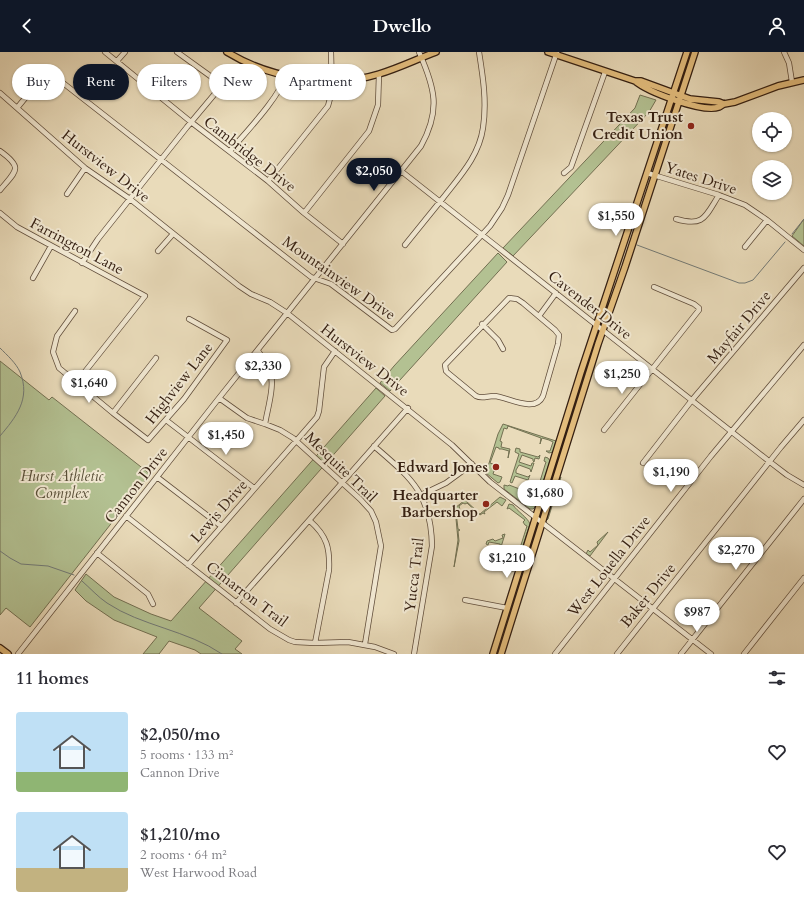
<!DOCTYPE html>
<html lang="en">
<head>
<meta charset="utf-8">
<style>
  body { margin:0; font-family:Cardo,serif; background:#f2f2f3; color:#2b2b33; height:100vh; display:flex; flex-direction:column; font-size:15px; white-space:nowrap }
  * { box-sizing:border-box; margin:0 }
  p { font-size:13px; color:#7c7c81 }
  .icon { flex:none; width:22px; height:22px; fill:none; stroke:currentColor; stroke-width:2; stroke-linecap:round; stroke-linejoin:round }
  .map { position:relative; height:602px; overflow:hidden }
  .sheet { display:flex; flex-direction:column; background:#fff; flex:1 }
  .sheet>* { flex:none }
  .guide { position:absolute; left:12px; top:12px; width:400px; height:36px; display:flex; gap:8px }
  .fabs { position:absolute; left:752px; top:60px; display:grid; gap:8px }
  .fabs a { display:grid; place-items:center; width:40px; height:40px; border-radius:50%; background:#fff; box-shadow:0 1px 3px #0004; font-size:20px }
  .price { position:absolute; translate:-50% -34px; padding:0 9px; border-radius:14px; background:#fff; color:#222; font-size:13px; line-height:26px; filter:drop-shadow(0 1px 2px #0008) }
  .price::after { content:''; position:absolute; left:50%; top:24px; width:12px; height:9px; margin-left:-6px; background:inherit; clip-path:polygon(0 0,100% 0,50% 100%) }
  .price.current { background:#111827; color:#fff }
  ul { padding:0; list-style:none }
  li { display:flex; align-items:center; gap:12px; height:100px; padding:0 16px }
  li span { display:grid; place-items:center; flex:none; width:112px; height:80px; border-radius:4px; color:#555 }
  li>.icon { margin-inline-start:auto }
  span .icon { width:48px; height:48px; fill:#fffc; stroke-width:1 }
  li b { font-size:17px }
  h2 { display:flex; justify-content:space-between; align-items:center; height:48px; padding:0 16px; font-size:17px }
  .pill { padding:0 14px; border-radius:18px; background:#fff; box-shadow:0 1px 3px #0004; font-size:14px; line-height:36px }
  .pill.current { background:#111827; color:#fff }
  header { display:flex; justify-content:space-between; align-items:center; height:52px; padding:0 16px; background:#111827; color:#fff; font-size:18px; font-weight:700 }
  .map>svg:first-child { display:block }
  .green { fill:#b3c192; stroke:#737052 }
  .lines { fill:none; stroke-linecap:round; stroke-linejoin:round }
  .stream { stroke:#727a77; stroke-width:1 }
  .minor-casing { stroke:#604d3b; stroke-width:6 }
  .major-casing { stroke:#331e11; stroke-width:8 }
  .minor { stroke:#f1e8d2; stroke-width:4.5 }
  .major { stroke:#e4be7d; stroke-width:5.5 }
  .poi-dot { fill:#8f2418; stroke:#f1e8d2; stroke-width:1.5 }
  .labels { text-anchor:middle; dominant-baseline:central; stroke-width:4; stroke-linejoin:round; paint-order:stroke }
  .poi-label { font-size:15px; font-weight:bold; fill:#331e11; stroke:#f1e8d2; text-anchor:end }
  .street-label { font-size:15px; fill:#331e11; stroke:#f1e8d2 }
  .park-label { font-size:15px; font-style:italic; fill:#594f38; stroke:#f1e8d2 }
</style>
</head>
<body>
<header><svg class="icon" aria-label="back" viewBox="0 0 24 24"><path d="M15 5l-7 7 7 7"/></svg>Dwello<svg class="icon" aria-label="person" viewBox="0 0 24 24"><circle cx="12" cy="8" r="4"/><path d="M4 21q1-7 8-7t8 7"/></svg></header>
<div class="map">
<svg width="804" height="602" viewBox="0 0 804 602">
  <rect width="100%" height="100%" fill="#e9dbba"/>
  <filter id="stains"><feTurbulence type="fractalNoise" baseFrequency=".005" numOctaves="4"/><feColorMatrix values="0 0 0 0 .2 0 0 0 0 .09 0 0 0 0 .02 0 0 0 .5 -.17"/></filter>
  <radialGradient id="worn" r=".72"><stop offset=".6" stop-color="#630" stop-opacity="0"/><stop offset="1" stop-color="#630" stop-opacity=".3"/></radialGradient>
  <path class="green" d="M 640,43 L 656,48 L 649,60 L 513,204 L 503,196 L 635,56 Z
    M 804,167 L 804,194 L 792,184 Z
    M 498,201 L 507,210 L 390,339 L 380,331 L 394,314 Z
    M 0,309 L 49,348 L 52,345 L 150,422 L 30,575 L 6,556 L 0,563 Z
    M 376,336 L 385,344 L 199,556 L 242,589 L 235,597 L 242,602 L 201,602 L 195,598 L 169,589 L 159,602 L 143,602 L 157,585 L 114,568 L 86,549 L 75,538 L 86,522 L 114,545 L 151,562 L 171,569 Z
    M 503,372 L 556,389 L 553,400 L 549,401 L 546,399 L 550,399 L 553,390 L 549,388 L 542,386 L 540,392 L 541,386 L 508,374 L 507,377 L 504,376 L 500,389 L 502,390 L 501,395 L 510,397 L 508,406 L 509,399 L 502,397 L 499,397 L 499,396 L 496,395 L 490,411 L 493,412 L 492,417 L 497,418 L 494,419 L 493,422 L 502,425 L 500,430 L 498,431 L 486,421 L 498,382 Z
    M 516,396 L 520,397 L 520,400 L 538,405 L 540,403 L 539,407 L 535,406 L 534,410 L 533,409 L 533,407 L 522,403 L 519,410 L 531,414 L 532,411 L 534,411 L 531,420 L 530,417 L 519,413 L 516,418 L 516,421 L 528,425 L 530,423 L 528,428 L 515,424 L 512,431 L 510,430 L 519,402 L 515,400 Z
    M 545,405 L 548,406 L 550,409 L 535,455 L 533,457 L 530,457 L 504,437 L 504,433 L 508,434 L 509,433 L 525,439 L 523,446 L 527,452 L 530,452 L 534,449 L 545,413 L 546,410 L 544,409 Z
    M 561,425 L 548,467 L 547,468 L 559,426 Z
    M 500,445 L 506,448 L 502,454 L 497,450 L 484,460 L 485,462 L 483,461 L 480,463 L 467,451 L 465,452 L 463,451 L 459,454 L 460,458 L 456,460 L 458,477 L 460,478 L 458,479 L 459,489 L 454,515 L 458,488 L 455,456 L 465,448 L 480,462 Z
    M 509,452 L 513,453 C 517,459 528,466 530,472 L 515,518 L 514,519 L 511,519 L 510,518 L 513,518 L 527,474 L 525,473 L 523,470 L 525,468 L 509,456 L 507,457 Z
    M 608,480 L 590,504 L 586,502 L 588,498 L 590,500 L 598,493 L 597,490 Z
    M 505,482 L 501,495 L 500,492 L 489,490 L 488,493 L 486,492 L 487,489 L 493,487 L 495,489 L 503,486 L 502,483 Z"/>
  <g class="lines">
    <path class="stream" d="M 792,182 L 804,167
      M 637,193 L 739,231 L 745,231 L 753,228 L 785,190
      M 0,296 C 7,303 16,311 20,320 C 31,347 16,365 0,384
      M 0,499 L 10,506 L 21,512 L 48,514 L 74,523
      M 82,529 C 90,536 98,545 107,551 C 141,574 187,578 222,602"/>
    <g class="minor-casing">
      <path id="minor" d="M 105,0 L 191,70 L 268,129 L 304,161 L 343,192
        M 784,0 L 789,11 L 792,30
        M 117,9 L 125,0
        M 0,41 L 85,116 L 130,147 L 239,234 L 251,242 L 270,250 L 287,261 L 452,393 L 490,430 L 711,602
        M 17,56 L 45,22 L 49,22 L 58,27 L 311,225 L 331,232 L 392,278 L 395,277 L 490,174 L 502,156 L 508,143 L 557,0
        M 0,99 C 24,116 16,119 0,138
        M 230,99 C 246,80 279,46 286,23
        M 401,119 L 770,410 L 787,423 L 804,433
        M 564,121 L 571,115 L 605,20
        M 647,121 L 719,143 L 745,153 L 767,168 L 804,198
        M 268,129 L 328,54 L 332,39 L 331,0
        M 67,142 L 85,116
        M 0,161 L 17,175 L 39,187 L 145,244 L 76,331
        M 304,161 L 369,79 L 378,53 L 379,22
        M 676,167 C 704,175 705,165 719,143
        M 405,193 C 417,178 430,162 443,146 C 460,124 479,104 483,76 C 487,50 483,25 479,0
        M 745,195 L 767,168
        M 158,199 L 173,182
        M 82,211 L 98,187 L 187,75 L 218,38 L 217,31 L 213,26 L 177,0
        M 33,226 L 51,194
        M 509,246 L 517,247 L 523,251 L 555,278 L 559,283 L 558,292 L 543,344 C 535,362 508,345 494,344 C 487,344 482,347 476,344 L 448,321 L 446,319 L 445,313 Z
        M 75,259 L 57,284 L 53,300 L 59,316 L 113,361 L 148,388 L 184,347 L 227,288 L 189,267
        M 539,264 L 556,241
        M 482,272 L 498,288 L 503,297
        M 258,299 C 261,304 267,309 269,314 C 276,332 268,354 265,372
        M 219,346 L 247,366 L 265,372 L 280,378 L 293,386 L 360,447 L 371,459 L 376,470 L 381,494 L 365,592
        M 113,361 L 156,306
        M 166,368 L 254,436
        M 604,378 L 699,258 L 699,256 L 694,252 L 654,235
        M 374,394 C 411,426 431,441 432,494 L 414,602
        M 643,411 L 692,348 L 804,216
        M 157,425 L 221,474
        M 421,443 L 446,431 L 472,412
        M 126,464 L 270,577 L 289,588 L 295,590 L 315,591 L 348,590 L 375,595 L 394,602
        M 310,469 C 327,484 330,496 329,518 L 315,591
        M 97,501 L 148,542 L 153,552
        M 188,513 L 317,365 L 319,359 L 324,315 L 335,299
        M 465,548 L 507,556
        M 236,551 C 294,486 351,421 408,356
        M 18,602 L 219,346 L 421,94 C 441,58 435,36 419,0
        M 555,602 L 711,404 L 804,293
        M 617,602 L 781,395 L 804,368
        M 681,602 L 804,447
        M 744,602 L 804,526"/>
    </g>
    <g class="major-casing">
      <path id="major" d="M 227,0 C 269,26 331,37 379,22 C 399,16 417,7 436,0
        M 548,0 L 635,29 C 648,40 703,61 719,55 C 721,54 722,53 724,52
        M 635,29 L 641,29 L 690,47 L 719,50 L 724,52 L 735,50 L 778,34 L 804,28
        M 0,596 L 8,602
        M 493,602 L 581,320 L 687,0
        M 501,602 L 598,292 L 625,215 L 695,0"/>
    </g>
    <use href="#minor" class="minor"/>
    <use href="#major" class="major"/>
  </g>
  <g class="poi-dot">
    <circle cx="691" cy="74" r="4"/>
    <circle cx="496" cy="415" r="4"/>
    <circle cx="486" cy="452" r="4"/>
  </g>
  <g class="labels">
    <g class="poi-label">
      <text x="683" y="65">Texas Trust<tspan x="683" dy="17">Credit Union</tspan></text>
      <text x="488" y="415">Edward Jones</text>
      <text x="478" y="443">Headquarter<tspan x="478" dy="17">Barbershop</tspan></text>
    </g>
    <g class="street-label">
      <text transform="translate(250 102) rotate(38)">Cambridge Drive</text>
      <text transform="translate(106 114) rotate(38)">Hurstview Drive</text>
      <text transform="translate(701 126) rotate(18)">Yates Drive</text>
      <text transform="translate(77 194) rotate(28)">Farrington Lane</text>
      <text transform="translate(339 226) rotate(35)">Mountainview Drive</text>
      <text transform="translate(590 253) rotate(38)">Cavender Drive</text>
      <text transform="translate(739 275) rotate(-50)">Mayfair Drive</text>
      <text transform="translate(365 308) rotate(38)">Hurstview Drive</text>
      <text transform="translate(179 331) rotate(-52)">Highview Lane</text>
      <text transform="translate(341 415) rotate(44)">Mesquite Trail</text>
      <text transform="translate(136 433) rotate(-52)">Cannon Drive</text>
      <text transform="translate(219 459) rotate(-49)">Lewis Drive</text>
      <text transform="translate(609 514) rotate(-52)">West Louella Drive</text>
      <text transform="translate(414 523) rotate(-83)">Yucca Trail</text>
      <text transform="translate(247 542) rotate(37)">Cimarron Trail</text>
      <text transform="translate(648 543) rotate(-51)">Baker Drive</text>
    </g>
    <g class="park-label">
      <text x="62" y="424">Hurst Athletic<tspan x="62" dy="17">Complex</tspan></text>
    </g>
  </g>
  <rect width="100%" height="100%" filter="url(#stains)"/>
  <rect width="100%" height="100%" fill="url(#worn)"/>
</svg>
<div class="fabs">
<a><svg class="icon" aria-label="locate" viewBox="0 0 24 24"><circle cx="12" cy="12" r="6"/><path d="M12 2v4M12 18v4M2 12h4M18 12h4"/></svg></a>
<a><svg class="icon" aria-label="layers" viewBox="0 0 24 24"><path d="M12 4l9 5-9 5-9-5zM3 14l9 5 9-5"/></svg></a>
</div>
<b class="price current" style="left:374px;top:140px">$2,050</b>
<b class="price" style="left:616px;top:185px">$1,550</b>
<b class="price" style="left:263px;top:335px">$2,330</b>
<b class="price" style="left:622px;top:343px">$1,250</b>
<b class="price" style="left:89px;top:352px">$1,640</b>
<b class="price" style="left:226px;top:404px">$1,450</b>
<b class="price" style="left:671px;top:441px">$1,190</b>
<b class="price" style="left:545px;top:462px">$1,680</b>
<b class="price" style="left:736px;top:519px">$2,270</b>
<b class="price" style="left:507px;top:527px">$1,210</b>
<b class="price" style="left:697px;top:581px">$987</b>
<div class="guide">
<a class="pill">Buy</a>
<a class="pill current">Rent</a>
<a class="pill">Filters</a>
<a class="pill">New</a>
<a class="pill">Apartment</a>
</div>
</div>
<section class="sheet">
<h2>11 homes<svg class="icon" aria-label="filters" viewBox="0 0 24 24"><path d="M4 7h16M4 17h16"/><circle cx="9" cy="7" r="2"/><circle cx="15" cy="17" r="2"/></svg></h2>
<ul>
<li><span style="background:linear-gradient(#bfe0f5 75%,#8fb573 0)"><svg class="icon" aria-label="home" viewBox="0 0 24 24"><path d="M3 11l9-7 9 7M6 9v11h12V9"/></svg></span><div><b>$2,050/mo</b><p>5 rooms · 133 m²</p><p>Cannon Drive</p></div><svg class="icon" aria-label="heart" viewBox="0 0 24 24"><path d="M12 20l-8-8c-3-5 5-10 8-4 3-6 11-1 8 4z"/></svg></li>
<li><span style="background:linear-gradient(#bfe0f5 70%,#c2b280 0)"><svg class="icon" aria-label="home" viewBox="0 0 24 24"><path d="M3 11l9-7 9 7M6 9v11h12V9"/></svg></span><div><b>$1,210/mo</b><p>2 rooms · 64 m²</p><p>West Harwood Road</p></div><svg class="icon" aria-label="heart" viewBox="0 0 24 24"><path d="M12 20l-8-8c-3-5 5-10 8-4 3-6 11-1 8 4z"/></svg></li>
</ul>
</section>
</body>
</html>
